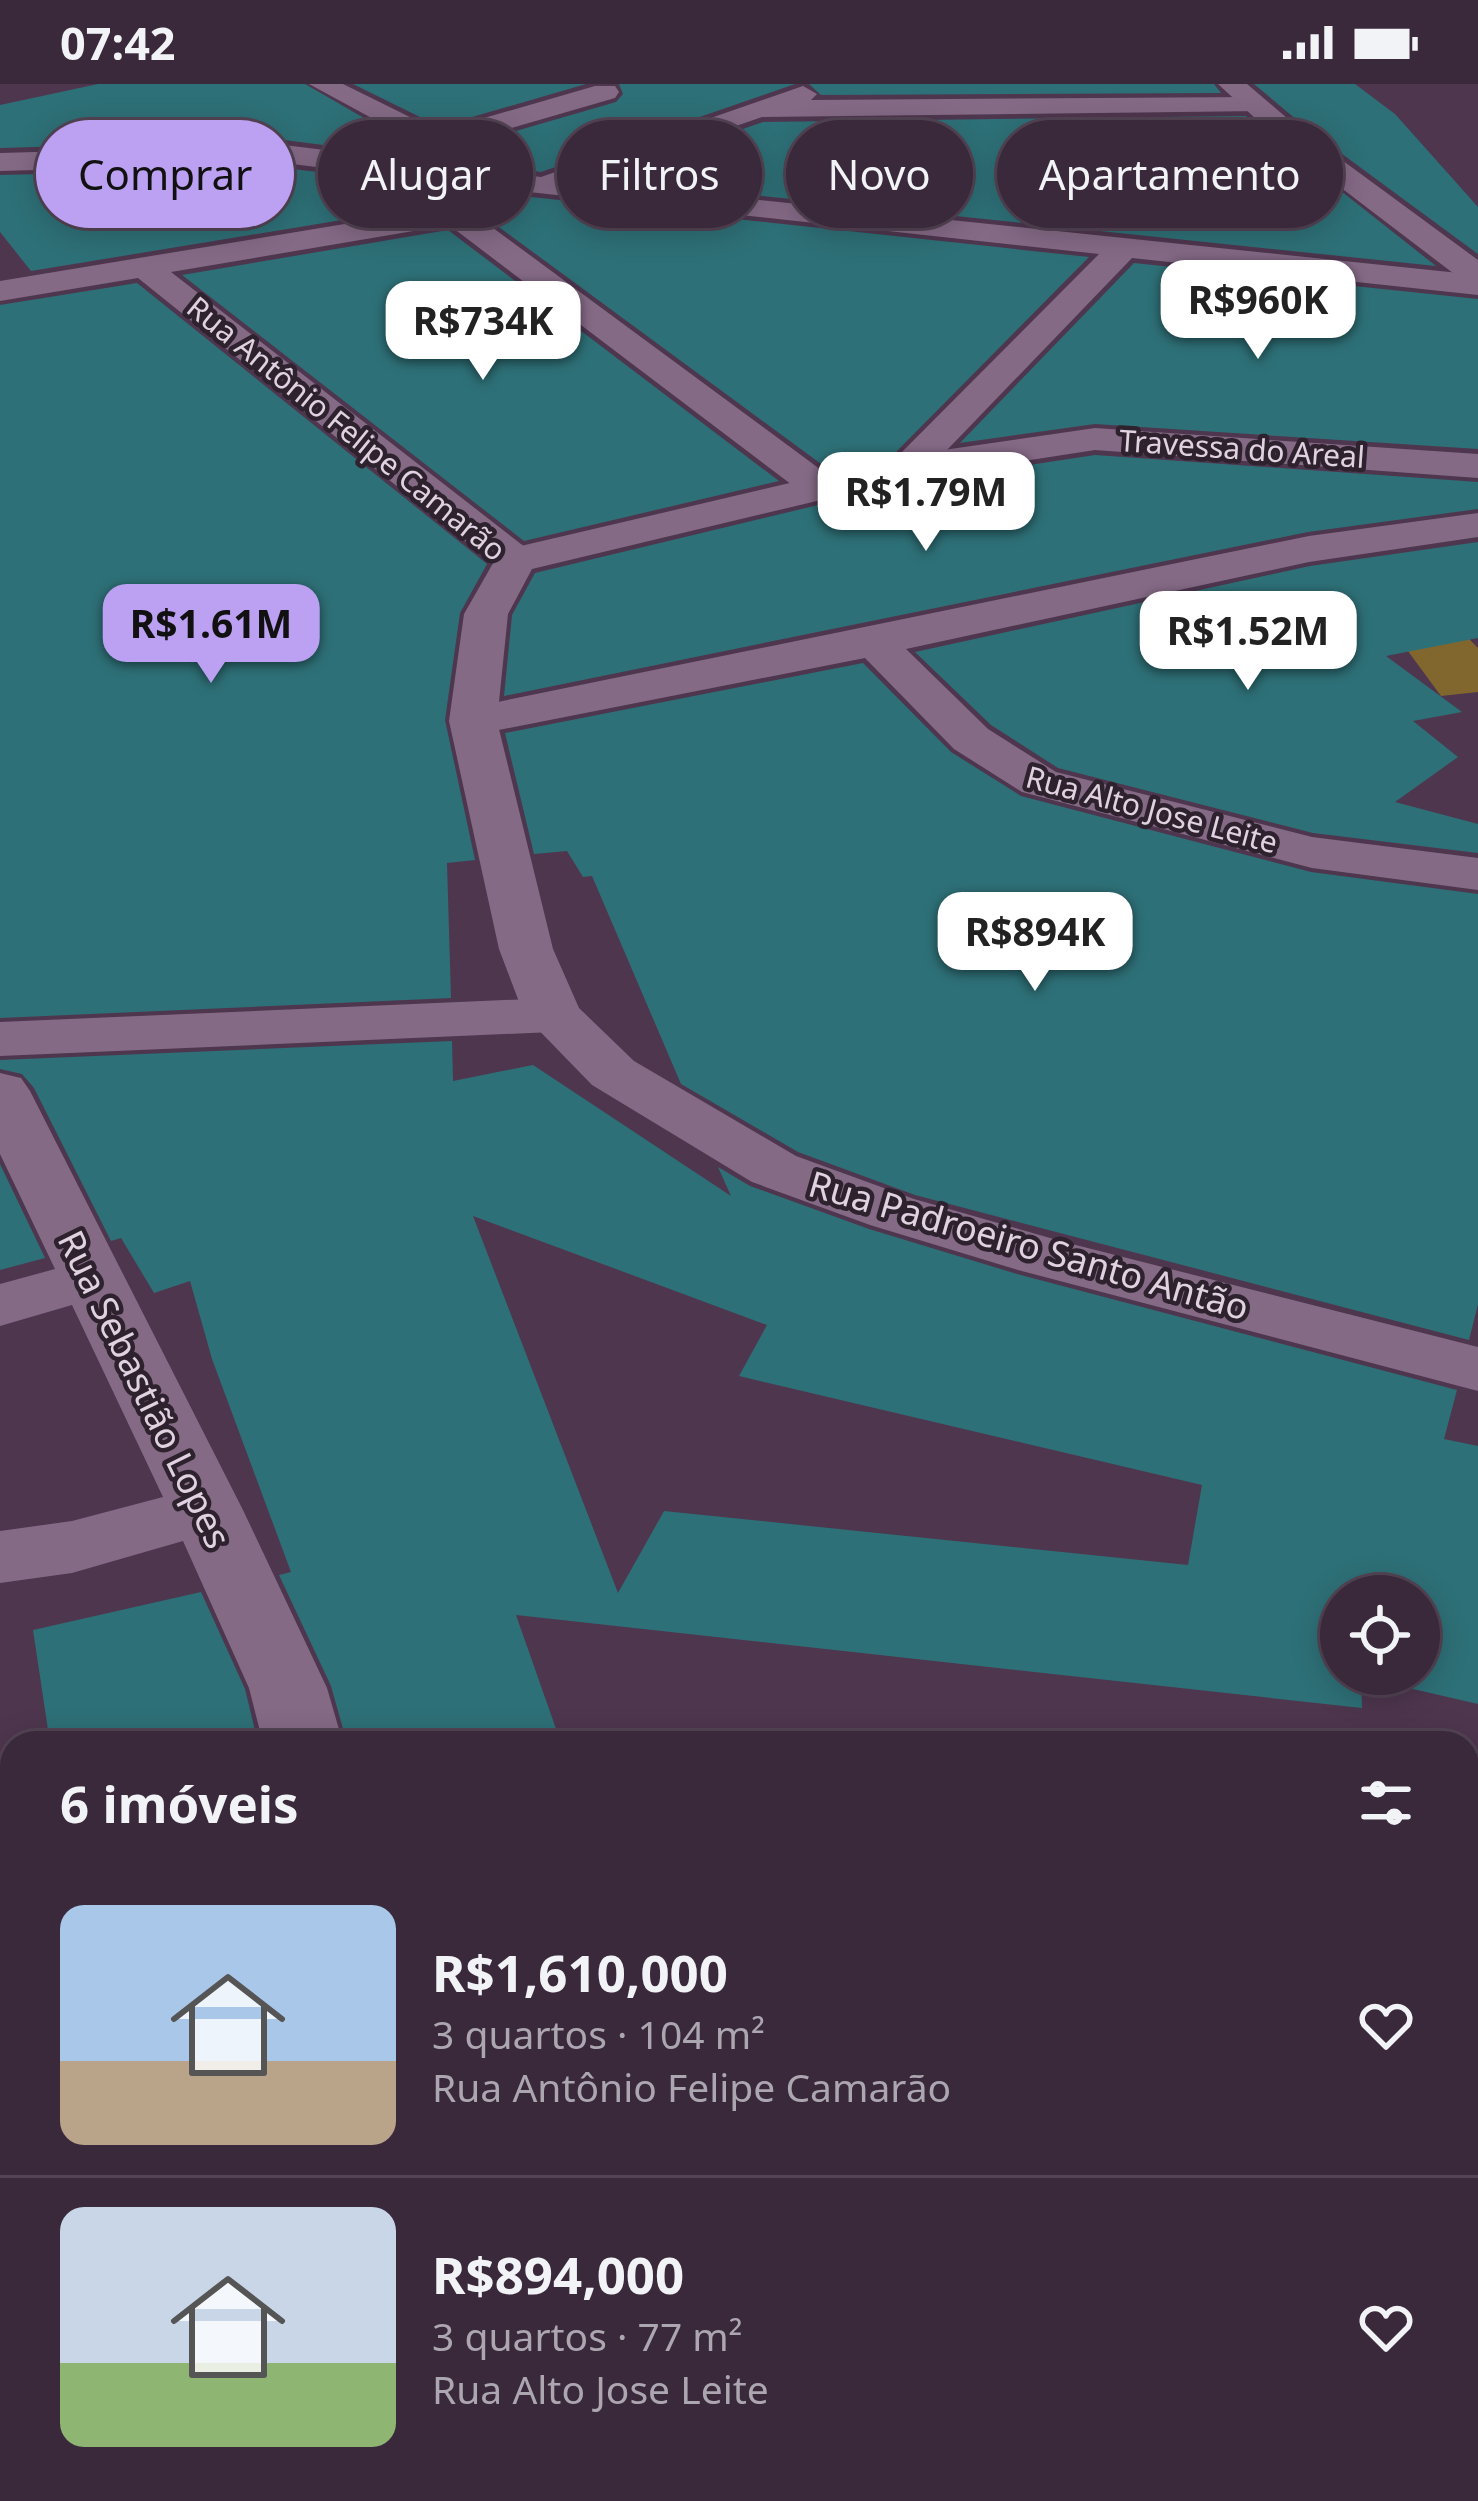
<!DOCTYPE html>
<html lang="pt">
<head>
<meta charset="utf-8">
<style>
  body { margin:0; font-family:"Noto Sans",sans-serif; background:#413042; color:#f1f3f6; height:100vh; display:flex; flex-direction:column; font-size:45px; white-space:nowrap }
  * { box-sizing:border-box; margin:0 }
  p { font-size:39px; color:#aba6af }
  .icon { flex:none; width:66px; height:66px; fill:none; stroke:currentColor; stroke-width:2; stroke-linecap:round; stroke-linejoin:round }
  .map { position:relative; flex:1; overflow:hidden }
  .side { position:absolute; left:0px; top:1647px; width:1479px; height:771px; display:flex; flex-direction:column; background:#3a283b; border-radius:36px 36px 0 0; box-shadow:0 6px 30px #0003,0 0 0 3px #544455 }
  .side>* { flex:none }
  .guide { position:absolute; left:36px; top:36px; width:1407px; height:108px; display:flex; gap:24px }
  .buttons { position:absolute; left:1320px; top:1491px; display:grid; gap:24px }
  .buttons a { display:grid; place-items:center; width:120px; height:120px; border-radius:50%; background:#3a283b; box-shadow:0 6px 30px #0003,0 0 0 3px #544455; font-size:60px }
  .price { position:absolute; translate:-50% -102px; padding:0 27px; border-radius:24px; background:#fff; color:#222; font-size:39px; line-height:78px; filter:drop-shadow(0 3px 6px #0008) }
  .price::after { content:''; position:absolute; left:50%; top:72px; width:36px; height:27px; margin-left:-18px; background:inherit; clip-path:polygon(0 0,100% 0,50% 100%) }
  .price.current { background:#bca0f2; color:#111 }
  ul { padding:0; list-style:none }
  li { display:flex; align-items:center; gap:36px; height:300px; padding:0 60px }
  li+li { border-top:3px solid #544455 }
  li span { display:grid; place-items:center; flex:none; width:336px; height:240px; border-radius:24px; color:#555 }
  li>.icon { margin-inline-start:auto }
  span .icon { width:144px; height:144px; fill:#fffc; stroke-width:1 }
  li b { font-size:51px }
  h2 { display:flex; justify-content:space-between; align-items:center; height:144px; padding:0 60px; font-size:51px }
  .tag { padding:0 42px; border-radius:54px; background:#3a283b; box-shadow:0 6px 30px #0003,0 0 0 3px #544455; font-size:42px; line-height:108px }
  .tag.current { background:#bca0f2; color:#111 }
  .status { display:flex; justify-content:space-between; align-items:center; height:84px; padding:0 60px; background:#3a283b; direction:ltr }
  .status svg { height:33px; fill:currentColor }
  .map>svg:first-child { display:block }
  .green { fill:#81672e }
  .water { fill:#500006; stroke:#7c3f48; stroke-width:3 }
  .building { fill:#2e7077; fill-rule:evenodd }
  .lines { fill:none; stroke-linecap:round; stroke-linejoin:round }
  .minor { fill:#856a86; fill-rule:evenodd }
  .tertiary { fill:#856a86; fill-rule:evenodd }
  .secondary { fill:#856a86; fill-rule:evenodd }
  .labels { text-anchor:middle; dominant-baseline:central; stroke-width:9; stroke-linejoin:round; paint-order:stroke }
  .far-street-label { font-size:30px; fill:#e1d2e1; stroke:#2d222e }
  .street-label { font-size:36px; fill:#e1d2e1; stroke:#2d222e }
</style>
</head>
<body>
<div class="status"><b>07:42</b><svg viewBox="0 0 49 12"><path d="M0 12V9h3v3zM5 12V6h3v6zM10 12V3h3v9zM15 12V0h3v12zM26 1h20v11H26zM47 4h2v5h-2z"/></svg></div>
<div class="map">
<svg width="1478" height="2417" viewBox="0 0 1478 2417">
  <rect width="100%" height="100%" fill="#4e364f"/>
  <path class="green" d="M 1435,520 L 1478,564 L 1478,608 L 1441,612 L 1377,525 Z
    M 12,1961 L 12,2406 L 218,2406 L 214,2417 L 0,2417 L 0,1964 Z
    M 1478,1989 L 1478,2417 L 621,2417 L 631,2406 L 1467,2406 L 1467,1993 Z"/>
  <path class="water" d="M 1478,1773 L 1478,1989 L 1467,1993 L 1467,1777 Z
    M 308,2406 L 631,2406 L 621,2417 L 292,2417 Z"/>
  <path class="building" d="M 98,0 L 305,0 L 397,53 L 401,71 L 284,56 L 0,64 L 0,21 Z
    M 353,0 L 586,0 L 431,45 L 424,35 Z
    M 619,0 L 795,0 L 541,88 L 440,76 L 440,69 L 616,18 L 623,10 Z
    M 809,0 L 1214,0 L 1221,9 L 821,11 Z
    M 1254,0 L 1355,0 L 1395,30 L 1478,123 L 1478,170 L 1304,42 Z
    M 1246,32 L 1436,182 L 599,95 L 763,38 Z
    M 284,84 L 411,99 L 427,122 L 31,187 L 0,148 L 0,91 Z
    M 457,105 L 1089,173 L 894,370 L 828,385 L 469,121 Z
    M 448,146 L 779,397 L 524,457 L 182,191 Z
    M 1134,179 L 1478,215 L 1478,365 L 1095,340 L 960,359 Z
    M 137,199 L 487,480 L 460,529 L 445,636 L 475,776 L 447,779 L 451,914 L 0,934 L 0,221 Z
    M 1095,371 L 1478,398 L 1478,425 L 1308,448 L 504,612 L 512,531 L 535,489 L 910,399 Z
    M 1478,458 L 1478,554 L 1386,572 L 1462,628 L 1413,637 L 1458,673 L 1395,718 L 1478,740 L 1478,769 L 1313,749 L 1058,684 L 991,641 L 915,568 L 1310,482 Z
    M 863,579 L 951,668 L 1021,712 L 1311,788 L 1478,810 L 1478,1220 L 1469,1256 L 915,1111 L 798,1068 L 681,1000 L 592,792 L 583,793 L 567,767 L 534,770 L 505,649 Z
    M 452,957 L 453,997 L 533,981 L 731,1112 L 718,1083 L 750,1102 L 869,1145 L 1017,1190 L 1457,1306 L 1444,1355 L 1478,1362 L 1478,1620 L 1361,1593 L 1362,1624 L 516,1531 L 561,1659 L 347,1659 L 331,1602 L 279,1491 L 291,1488 L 212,1275 L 190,1197 L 154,1209 L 121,1154 L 111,1157 L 34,1004 L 22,990 L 0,985 L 0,976 ZM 473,1132 L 767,1241 L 739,1292 L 1202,1401 L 1188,1481 L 664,1427 L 618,1509 ZM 1341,1512 L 1419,1512 L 1419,1590 L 1341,1590 Z
    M 0,1080 L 45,1174 L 0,1186 Z
    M 201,1508 L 245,1605 L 258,1659 L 50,1659 L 33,1546 Z"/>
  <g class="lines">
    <path class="minor" d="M 309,0 L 343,0 L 422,39 L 429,50 L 595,2 L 615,2 L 619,8 L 615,14 L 436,66 L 436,80 L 541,93 L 803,2 L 817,10 L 811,16 L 1253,13 L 1263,15 L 1267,21 L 1263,27 L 762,33 L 578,97 L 1478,191 L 1478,211 L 1132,174 L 923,391 L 895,391 L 889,383 L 895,375 L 1099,170 L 447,99 L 466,124 L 832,394 L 838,402 L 832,410 L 804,410 L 449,141 L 171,188 L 530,467 L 536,476 L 530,485 L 515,489 L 500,485 L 138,194 L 0,217 L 0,197 L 435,125 L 413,95 L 284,79 L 0,87 L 0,69 L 284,61 L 407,76 L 401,50 Z
      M 1478,429 L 1478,453 L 1309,478 L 906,565 L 988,645 L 1056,688 L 1312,753 L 1478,774 L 1478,806 L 1312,784 L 1022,708 L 954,665 L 865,574 L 473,651 L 456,647 L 449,637 L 456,627 L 473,623 L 1309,452 Z
      M 0,989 L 21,994 L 30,1007 L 243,1426 L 327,1604 L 343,1659 L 263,1659 L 249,1604 L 183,1457 L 72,1489 L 0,1499 L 0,1447 L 72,1437 L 163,1413 L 72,1221 L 0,1242 L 0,1200 L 55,1185 L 0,1070 Z"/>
    <path class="tertiary" d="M 1218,0 L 1247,0 L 1301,46 L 1478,176 L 1478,202 L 1466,199 L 1281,58 Z
      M 553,914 L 573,919 L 582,931 L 573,943 L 553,948 L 0,972 L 0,938 Z"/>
    <path class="secondary" d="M 1095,344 L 1478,370 L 1478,394 L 1095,366 L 909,395 L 532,485 L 508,530 L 497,637 L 553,865 L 579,924 L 634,977 L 796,1072 L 914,1115 L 1064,1158 L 1478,1263 L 1478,1307 L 1018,1186 L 870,1141 L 752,1098 L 592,1001 L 524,931 L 499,865 L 449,637 L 464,530 L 500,467 L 909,371 Z"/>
  </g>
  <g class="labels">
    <g class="far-street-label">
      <text transform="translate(347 344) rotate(39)">Rua Antônio Felipe Camarão</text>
      <text transform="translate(1242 364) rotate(4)">Travessa do Areal</text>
      <text transform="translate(1152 725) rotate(15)">Rua Alto Jose Leite</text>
    </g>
    <g class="street-label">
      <text transform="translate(1029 1161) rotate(16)">Rua Padroeiro Santo Antão</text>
      <text transform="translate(145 1305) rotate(64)">Rua Sebastião Lopes</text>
    </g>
  </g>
</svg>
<div class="buttons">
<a><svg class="icon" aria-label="locate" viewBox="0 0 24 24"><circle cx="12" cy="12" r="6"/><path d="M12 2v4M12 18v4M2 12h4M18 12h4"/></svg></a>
</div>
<b class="price" style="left:1258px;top:278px">R$960K</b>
<b class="price" style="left:483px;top:299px">R$734K</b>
<b class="price" style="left:926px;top:470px">R$1.79M</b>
<b class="price current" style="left:211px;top:602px">R$1.61M</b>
<b class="price" style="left:1248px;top:609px">R$1.52M</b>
<b class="price" style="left:1035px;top:910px">R$894K</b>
<div class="guide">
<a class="tag current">Comprar</a>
<a class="tag">Alugar</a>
<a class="tag">Filtros</a>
<a class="tag">Novo</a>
<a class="tag">Apartamento</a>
</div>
<section class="side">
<h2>6 imóveis<svg class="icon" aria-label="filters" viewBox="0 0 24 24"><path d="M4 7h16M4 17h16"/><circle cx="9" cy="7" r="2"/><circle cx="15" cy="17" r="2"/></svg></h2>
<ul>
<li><span style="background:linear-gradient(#a9c7e8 65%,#b9a48a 0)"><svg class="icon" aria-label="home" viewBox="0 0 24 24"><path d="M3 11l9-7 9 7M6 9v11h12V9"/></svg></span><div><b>R$1,610,000</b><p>3 quartos · 104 m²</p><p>Rua Antônio Felipe Camarão</p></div><svg class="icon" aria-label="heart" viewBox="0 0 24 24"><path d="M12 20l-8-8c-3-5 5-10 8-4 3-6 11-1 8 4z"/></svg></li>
<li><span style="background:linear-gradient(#c9d6e8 65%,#8fb573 0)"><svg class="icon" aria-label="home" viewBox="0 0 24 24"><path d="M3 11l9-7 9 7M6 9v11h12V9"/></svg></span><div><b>R$894,000</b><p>3 quartos · 77 m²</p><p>Rua Alto Jose Leite</p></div><svg class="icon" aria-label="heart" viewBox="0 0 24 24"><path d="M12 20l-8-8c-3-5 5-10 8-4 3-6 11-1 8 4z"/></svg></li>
</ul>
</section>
</div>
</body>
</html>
